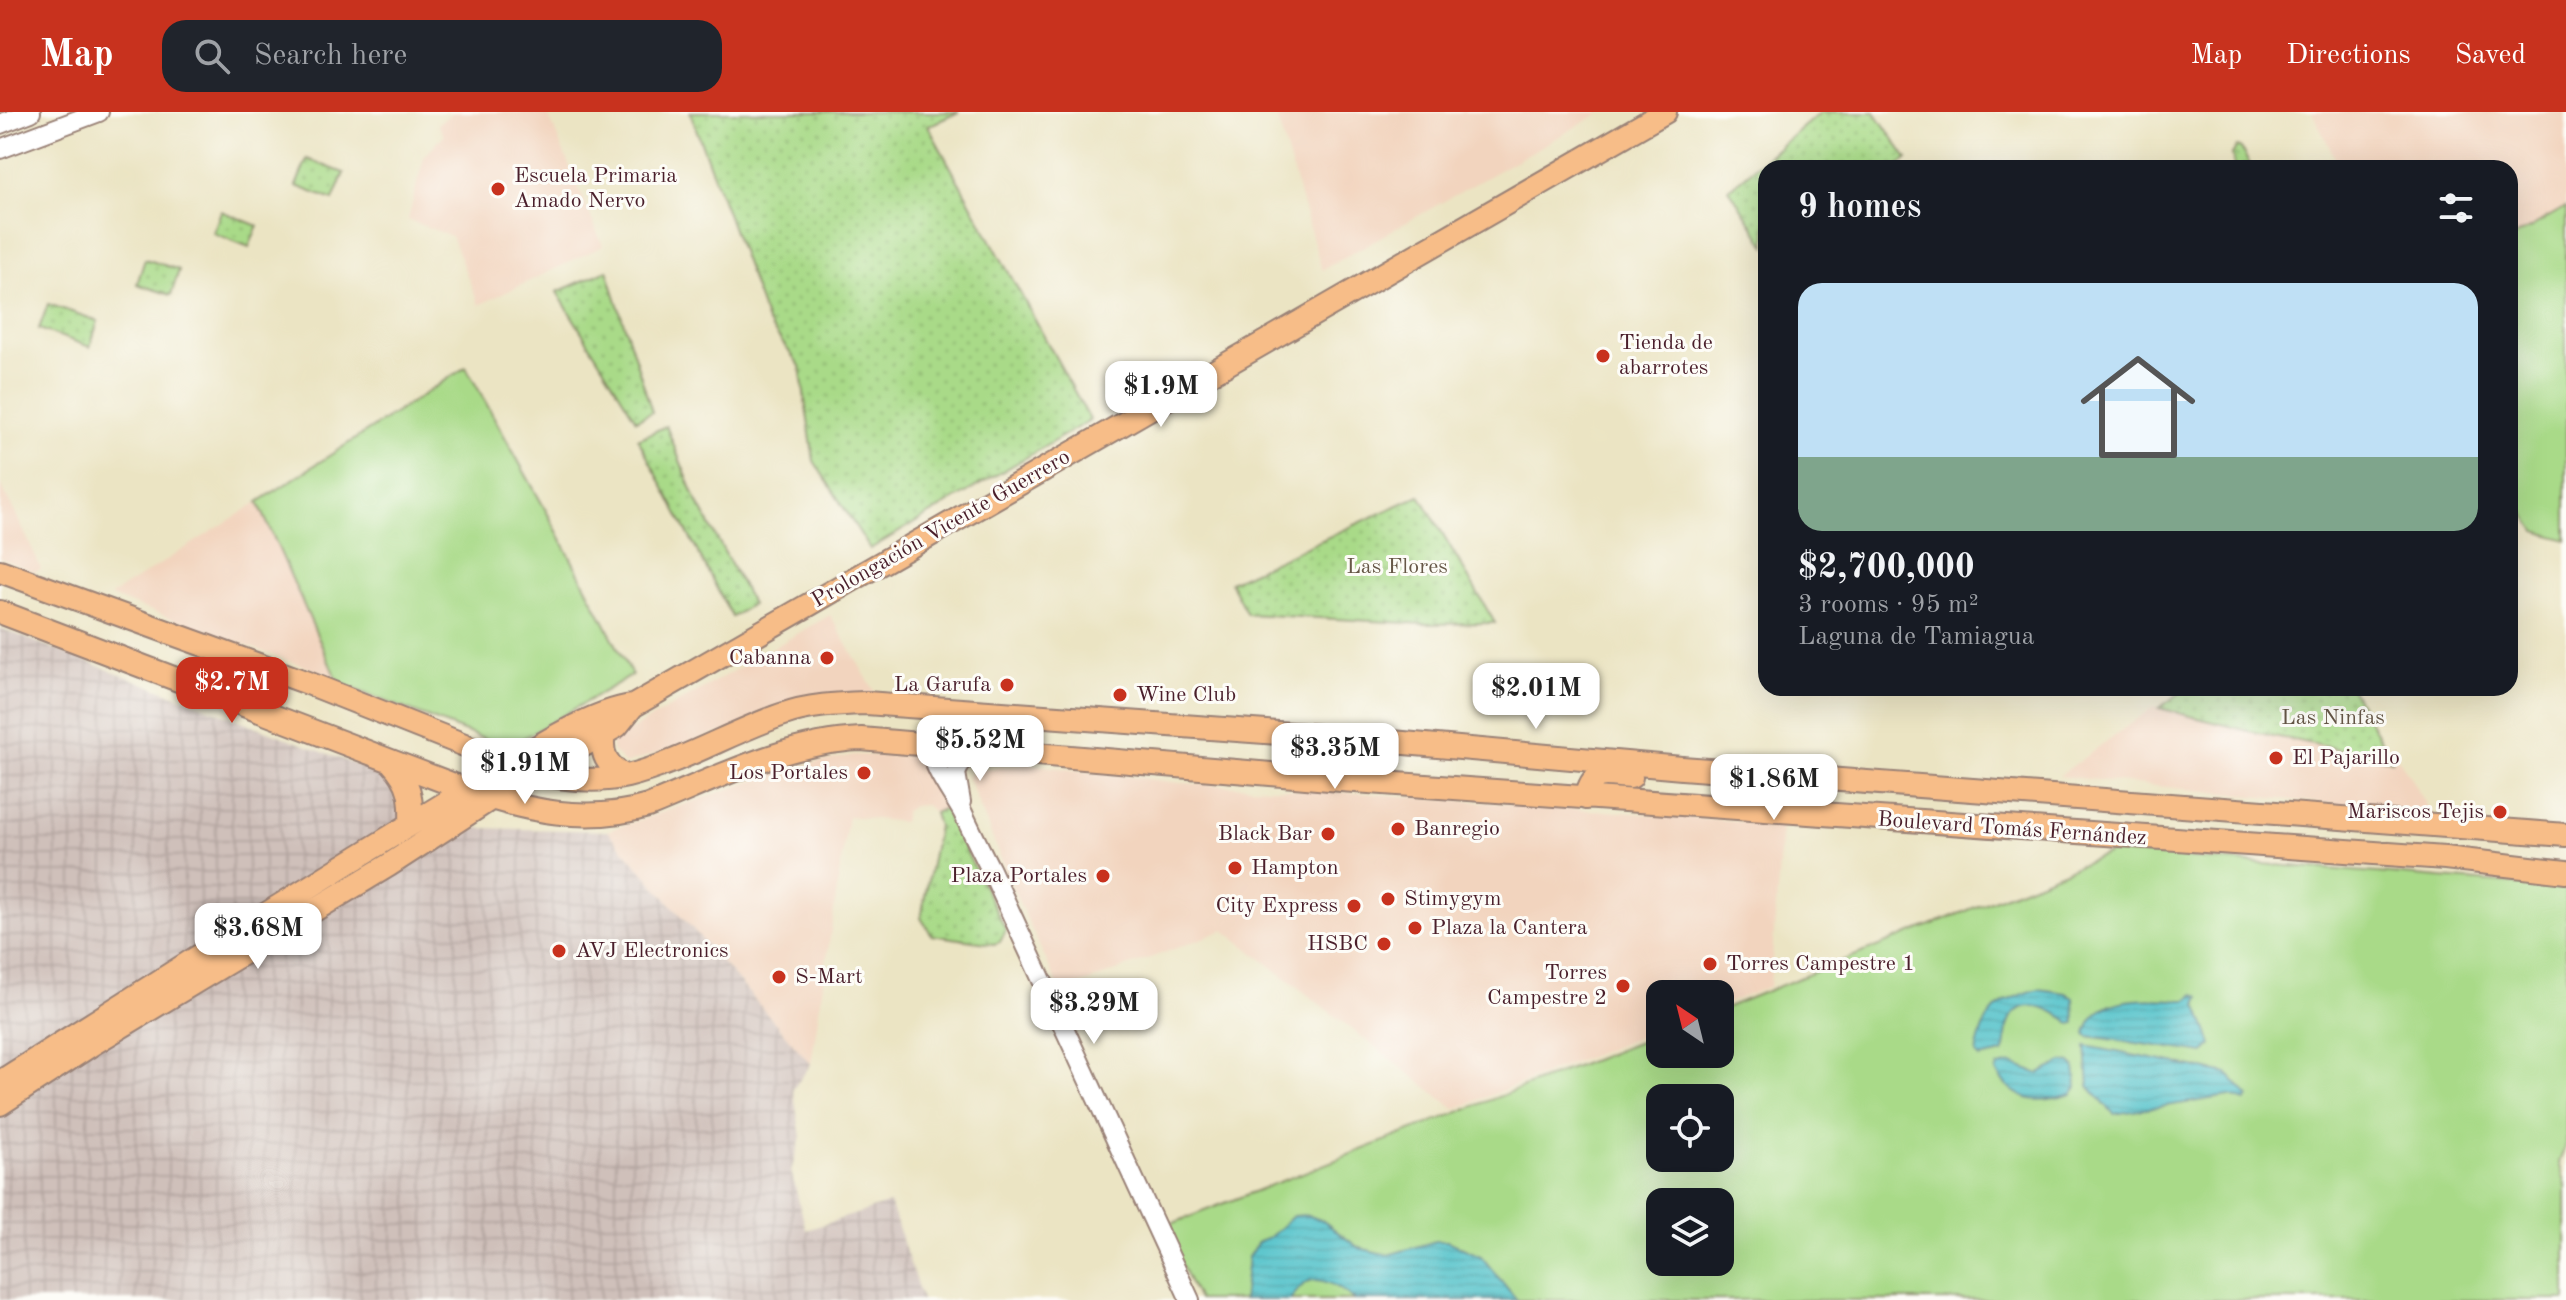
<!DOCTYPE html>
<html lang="en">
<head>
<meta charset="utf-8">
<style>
  body { margin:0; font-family:"Old Standard TT",serif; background:#20242c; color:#f1f3f6; height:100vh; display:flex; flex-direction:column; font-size:30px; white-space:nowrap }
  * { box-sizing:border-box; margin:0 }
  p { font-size:26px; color:#9ea1a6 }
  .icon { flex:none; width:44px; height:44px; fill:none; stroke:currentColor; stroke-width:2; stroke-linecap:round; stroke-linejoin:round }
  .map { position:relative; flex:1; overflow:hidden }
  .drawer { position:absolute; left:1758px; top:48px; width:760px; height:536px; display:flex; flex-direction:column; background:#171b24; border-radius:24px; box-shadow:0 8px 32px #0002 }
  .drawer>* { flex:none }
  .needle { width:52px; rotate:325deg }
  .fabs { position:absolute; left:1646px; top:868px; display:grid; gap:16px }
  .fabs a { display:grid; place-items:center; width:88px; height:88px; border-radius:16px; background:#171b24; box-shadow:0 8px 32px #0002; font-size:40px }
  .price { position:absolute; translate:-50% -68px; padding:0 18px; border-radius:16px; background:#fff; color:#222; font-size:26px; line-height:52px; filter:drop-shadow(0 2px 4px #0008) }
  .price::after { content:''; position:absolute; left:50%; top:48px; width:24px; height:18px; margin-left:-12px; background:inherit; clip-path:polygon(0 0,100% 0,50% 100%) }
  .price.on { background:#c8321e; color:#fff }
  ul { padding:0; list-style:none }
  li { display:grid; align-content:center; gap:16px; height:424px; padding:0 40px }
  li span { display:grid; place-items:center; height:248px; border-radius:24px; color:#555 }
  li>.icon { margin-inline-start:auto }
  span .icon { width:144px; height:144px; fill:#fffc; stroke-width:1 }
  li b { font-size:34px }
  h2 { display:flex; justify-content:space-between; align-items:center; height:96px; padding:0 40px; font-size:34px }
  header { display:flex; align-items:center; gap:48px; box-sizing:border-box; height:112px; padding:0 40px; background:#c8321e; color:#fff }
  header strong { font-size:38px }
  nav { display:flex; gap:44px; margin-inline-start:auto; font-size:28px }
  .search { width:560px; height:72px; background:#20242c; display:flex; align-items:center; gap:20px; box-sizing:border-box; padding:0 28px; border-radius:24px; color:#9ea1a6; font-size:30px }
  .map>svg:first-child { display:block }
  .built { fill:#f2d4be }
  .industrial { fill:url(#industrial-grid) }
  .green { fill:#a9da88; stroke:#7a7c5a; stroke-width:2; fill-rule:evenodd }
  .park { fill:url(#park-dots); stroke:#7a7c5a; stroke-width:2 }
  .water { fill:url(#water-rules); stroke:#50717b; stroke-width:2 }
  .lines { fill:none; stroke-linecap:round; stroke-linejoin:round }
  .minor-casing { stroke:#9a8277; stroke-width:22 }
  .major-casing { stroke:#9a8277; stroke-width:26 }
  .minor { stroke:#fff; stroke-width:18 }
  .major { stroke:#f7bd88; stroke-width:22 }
  .poi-dot { fill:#c8321e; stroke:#fdfcf7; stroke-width:3 }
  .labels { text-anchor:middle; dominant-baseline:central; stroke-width:6; stroke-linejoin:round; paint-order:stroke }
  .poi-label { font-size:22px; fill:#4a1f2b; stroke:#fdfcf7; text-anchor:start }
  .street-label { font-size:22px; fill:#4a1f2b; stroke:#fdfcf7 }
  .park-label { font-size:22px; fill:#665747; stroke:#fdfcf7 }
</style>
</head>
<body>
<header>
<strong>Map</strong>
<div class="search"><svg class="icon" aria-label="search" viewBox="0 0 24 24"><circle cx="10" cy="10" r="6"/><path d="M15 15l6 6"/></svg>Search here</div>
<nav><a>Map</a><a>Directions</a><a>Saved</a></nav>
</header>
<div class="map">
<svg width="2566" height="1188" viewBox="0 0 2566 1188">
  <defs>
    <pattern id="industrial-grid" width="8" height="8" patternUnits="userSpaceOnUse" patternTransform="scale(2)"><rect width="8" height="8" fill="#cfc0ba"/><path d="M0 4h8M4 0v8" fill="none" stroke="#b3a5a0"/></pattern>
    <pattern id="park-dots" width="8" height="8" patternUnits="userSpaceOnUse" patternTransform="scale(2)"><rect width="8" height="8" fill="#a9da88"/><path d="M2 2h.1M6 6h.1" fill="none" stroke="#93bb76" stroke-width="1.8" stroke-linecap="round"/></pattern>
    <pattern id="water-rules" width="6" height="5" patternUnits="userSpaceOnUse" patternTransform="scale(2)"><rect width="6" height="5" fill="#55c3cb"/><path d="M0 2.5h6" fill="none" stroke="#4ca7ae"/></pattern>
  </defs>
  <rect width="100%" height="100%" fill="#fdfcf7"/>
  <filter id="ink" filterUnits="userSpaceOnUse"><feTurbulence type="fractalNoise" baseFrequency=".0125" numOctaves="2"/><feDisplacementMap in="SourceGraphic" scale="16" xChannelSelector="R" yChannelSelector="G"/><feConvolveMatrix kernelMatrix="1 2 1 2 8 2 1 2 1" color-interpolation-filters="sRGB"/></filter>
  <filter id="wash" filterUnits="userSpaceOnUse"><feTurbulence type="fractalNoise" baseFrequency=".006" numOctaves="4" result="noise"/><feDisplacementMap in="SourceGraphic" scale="32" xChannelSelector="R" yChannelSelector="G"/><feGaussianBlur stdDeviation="1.8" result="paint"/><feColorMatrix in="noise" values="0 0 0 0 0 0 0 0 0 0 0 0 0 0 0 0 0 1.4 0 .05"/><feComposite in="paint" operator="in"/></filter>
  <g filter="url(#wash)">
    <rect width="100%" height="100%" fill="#ebe4c3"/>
    <path class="built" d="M 453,0 L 547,0 L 603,134 L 479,193 L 451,124 L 408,108 L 424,45 L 444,23 L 438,12 Z
      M 1275,0 L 1602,0 L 1322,158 Z
      M 2312,0 L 2566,0 L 2566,95 L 2510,127 L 2510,56 L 2340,56 Z
      M 0,370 L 31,434 L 41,457 L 34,460 L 0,446 Z
      M 258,390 L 336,566 L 110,484 Z
      M 830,503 L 876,582 L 712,623 L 625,652 L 612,638 L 612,629 Z
      M 2153,595 L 2249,619 L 2392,648 L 2399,647 L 2429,697 L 2427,702 L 2059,664 Z
      M 854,643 L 924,644 L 944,696 L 934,701 L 926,693 L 913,694 L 905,699 L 903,710 L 848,704 L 811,952 L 607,719 L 794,655 Z
      M 1027,652 L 1180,671 L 1360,681 L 1782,712 L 1770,874 L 1720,894 L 1720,882 L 1660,882 L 1660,917 L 1455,997 L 1224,818 L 1061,880 L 1017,786 L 968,666 L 971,659 Z"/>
    <path class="industrial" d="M 0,516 L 390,666 L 398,695 L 426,744 L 477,716 L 607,719 L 811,952 L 793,977 L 801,1025 L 791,1059 L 806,1118 L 890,1091 L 922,1188 L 0,1188 Z"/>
    <path class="green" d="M 2566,95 L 2566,428 L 2536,419 L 2510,379 L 2510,127 Z
      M 466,255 L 549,404 L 632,563 L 515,631 L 497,632 L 341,572 L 336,566 L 258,390 Z
      M 2112,740 L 2566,776 L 2566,1031 L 2559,1051 L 2566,1073 L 2566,1188 L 1198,1188 L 1163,1115 L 1660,922 L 1660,942 L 1720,942 L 1720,898 ZM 1660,986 L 1720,986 L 1720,1046 L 1660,1046 ZM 1660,1090 L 1720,1090 L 1720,1150 L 1660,1150 Z"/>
    <path class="park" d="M 690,0 L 959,0 L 928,14 L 1090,308 L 870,437 L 814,349 L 800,254 L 767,210 Z
      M 1821,0 L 1875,0 L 1907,47 L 1896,56 L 1766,56 L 1766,134 L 1729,77 Z
      M 2237,35 L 2241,37 L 2252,56 L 2235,56 L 2232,43 Z
      M 307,47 L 344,61 L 333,88 L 296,74 Z
      M 221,99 L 258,114 L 249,135 L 213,121 Z
      M 145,147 L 179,158 L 171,183 L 137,172 Z
      M 607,158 L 652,300 L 636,308 L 557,180 Z
      M 48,192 L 98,209 L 90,235 L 39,217 Z
      M 666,314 L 695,385 L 752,492 L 732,505 L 638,327 Z
      M 1420,383 L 1495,511 L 1425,512 L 1247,502 L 1230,470 Z
      M 2187,576 L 2351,576 L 2392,648 L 2249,619 L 2159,596 Z
      M 944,696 L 1006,818 L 1000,830 L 994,832 L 932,823 L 921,806 L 938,714 L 934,701 Z"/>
    <path class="water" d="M 2039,877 L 2066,881 L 2074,886 L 2075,911 L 2071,912 C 2053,895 2017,881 2007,915 C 2005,924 2008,932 2003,941 L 1980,946 L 1976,942 C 1983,899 1999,888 2039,877 Z
      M 2195,882 L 2200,885 L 2197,892 L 2212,932 L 2205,941 L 2088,924 L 2086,921 C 2096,879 2154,888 2187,888 Z
      M 2086,934 L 2228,962 L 2249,985 L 2246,989 L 2230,984 L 2114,1002 L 2089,974 Z
      M 2063,950 L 2071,951 L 2075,955 L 2077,975 L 2072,982 C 2037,992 2018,992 1996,960 L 1998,955 L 2012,952 L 2039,962 Z
      M 1307,1103 L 1323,1109 L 1359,1136 L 1388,1143 L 1436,1129 L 1447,1129 L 1481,1144 L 1517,1188 L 1355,1188 C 1343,1178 1318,1159 1303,1173 C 1298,1177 1294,1183 1290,1188 L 1243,1188 L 1248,1145 L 1258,1130 L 1269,1126 L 1293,1104 Z"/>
  </g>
  <g filter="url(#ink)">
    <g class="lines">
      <g class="minor-casing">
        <path id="minor" d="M 0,12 L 31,0
          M 0,37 L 99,0
          M 930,633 C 933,658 951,679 963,701 C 972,720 981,739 991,758 L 1190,1188
          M 961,690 L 956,661 L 968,637"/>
      </g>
      <g class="major-casing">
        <path id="major" d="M 0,459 L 308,571 L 535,661 C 566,667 596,671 627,664 C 680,651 729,621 781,603 C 808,593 837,592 866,591 L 1348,626 L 1682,656 L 2566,723
          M 0,500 L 467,678 C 526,699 587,712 648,694 C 717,666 786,630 861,627 L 1341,668 L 2445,746 L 2566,760
          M 604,621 C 600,642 607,654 625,664
          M 930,633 L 935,622 L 943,614 L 977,614
          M 392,651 C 410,670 412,686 411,711
          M 1313,654 L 1340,655 L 1345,648 L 1348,626
          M 1586,686 C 1593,655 1604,664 1631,665
          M 0,970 C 155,872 310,773 467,678 C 509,653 586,599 633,594 L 1665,0
          M 0,992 L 94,931 L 389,753 L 492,686 L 617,614 L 633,594"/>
      </g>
      <use href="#minor" class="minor"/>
      <use href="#major" class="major"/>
    </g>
  </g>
  <g class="poi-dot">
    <circle cx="498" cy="77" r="8"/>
    <circle cx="1603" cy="244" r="8"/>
    <circle cx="827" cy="546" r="8"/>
    <circle cx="1007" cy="573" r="8"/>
    <circle cx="1120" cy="583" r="8"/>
    <circle cx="2276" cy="646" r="8"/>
    <circle cx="864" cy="661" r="8"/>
    <circle cx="2500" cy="700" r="8"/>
    <circle cx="1398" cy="717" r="8"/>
    <circle cx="1328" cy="722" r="8"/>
    <circle cx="1235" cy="756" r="8"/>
    <circle cx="1103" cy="764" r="8"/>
    <circle cx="1388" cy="787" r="8"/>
    <circle cx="1354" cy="794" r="8"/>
    <circle cx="1415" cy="816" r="8"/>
    <circle cx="1384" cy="832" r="8"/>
    <circle cx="559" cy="839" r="8"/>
    <circle cx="1710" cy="852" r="8"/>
    <circle cx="779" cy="865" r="8"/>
    <circle cx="1623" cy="874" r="8"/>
  </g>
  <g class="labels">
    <g class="poi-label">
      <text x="514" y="64">Escuela Primaria<tspan x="514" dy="25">Amado Nervo</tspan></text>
      <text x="1619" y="231">Tienda de<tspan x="1619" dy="25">abarrotes</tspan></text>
      <text x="811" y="546" text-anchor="end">Cabanna</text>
      <text x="991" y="573" text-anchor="end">La Garufa</text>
      <text x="1136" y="583">Wine Club</text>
      <text x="2292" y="646">El Pajarillo</text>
      <text x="848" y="661" text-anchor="end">Los Portales</text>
      <text x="2484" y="700" text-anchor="end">Mariscos Tejis</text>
      <text x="1414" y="717">Banregio</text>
      <text x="1312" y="722" text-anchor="end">Black Bar</text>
      <text x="1251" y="756">Hampton</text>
      <text x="1087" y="764" text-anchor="end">Plaza Portales</text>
      <text x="1404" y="787">Stimygym</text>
      <text x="1338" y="794" text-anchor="end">City Express</text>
      <text x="1431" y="816">Plaza la Cantera</text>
      <text x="1368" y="832" text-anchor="end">HSBC</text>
      <text x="575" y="839">AVJ Electronics</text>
      <text x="1726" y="852">Torres Campestre 1</text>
      <text x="1607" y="861" text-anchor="end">Torres<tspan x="1607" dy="25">Campestre 2</tspan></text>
      <text x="795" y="865">S-Mart</text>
    </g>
    <g class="street-label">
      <text transform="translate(941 417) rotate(-30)">Prolongación Vicente Guerrero</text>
      <text transform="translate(2012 717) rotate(4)">Boulevard Tomás Fernández</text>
    </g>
    <g class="park-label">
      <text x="1397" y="455">Las Flores</text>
      <text x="2333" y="606">Las Ninfas</text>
    </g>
  </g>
</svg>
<div class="fabs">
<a><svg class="needle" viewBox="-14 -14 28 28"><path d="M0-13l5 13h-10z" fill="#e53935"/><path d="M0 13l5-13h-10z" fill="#9ea1a6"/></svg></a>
<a><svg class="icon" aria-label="locate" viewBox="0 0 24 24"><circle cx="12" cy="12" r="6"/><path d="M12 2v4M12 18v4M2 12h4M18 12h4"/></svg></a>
<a><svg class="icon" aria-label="layers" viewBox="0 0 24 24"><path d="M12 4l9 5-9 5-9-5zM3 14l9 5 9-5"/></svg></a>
</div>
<b class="price" style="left:1161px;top:317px">$1.9M</b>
<b class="price on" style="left:232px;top:613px">$2.7M</b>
<b class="price" style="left:1536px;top:619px">$2.01M</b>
<b class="price" style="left:980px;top:671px">$5.52M</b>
<b class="price" style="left:1335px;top:679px">$3.35M</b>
<b class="price" style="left:525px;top:694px">$1.91M</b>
<b class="price" style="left:1774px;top:710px">$1.86M</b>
<b class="price" style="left:258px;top:859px">$3.68M</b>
<b class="price" style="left:1094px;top:934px">$3.29M</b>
<section class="drawer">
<h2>9 homes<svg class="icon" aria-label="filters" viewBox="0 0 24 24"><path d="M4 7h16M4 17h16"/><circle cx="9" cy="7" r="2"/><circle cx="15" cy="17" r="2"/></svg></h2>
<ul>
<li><span style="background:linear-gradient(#bfe0f5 70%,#7fa58c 0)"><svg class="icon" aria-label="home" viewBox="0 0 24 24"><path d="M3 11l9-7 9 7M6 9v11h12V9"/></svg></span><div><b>$2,700,000</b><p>3 rooms · 95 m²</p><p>Laguna de Tamiagua</p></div></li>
</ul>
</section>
</div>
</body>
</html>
